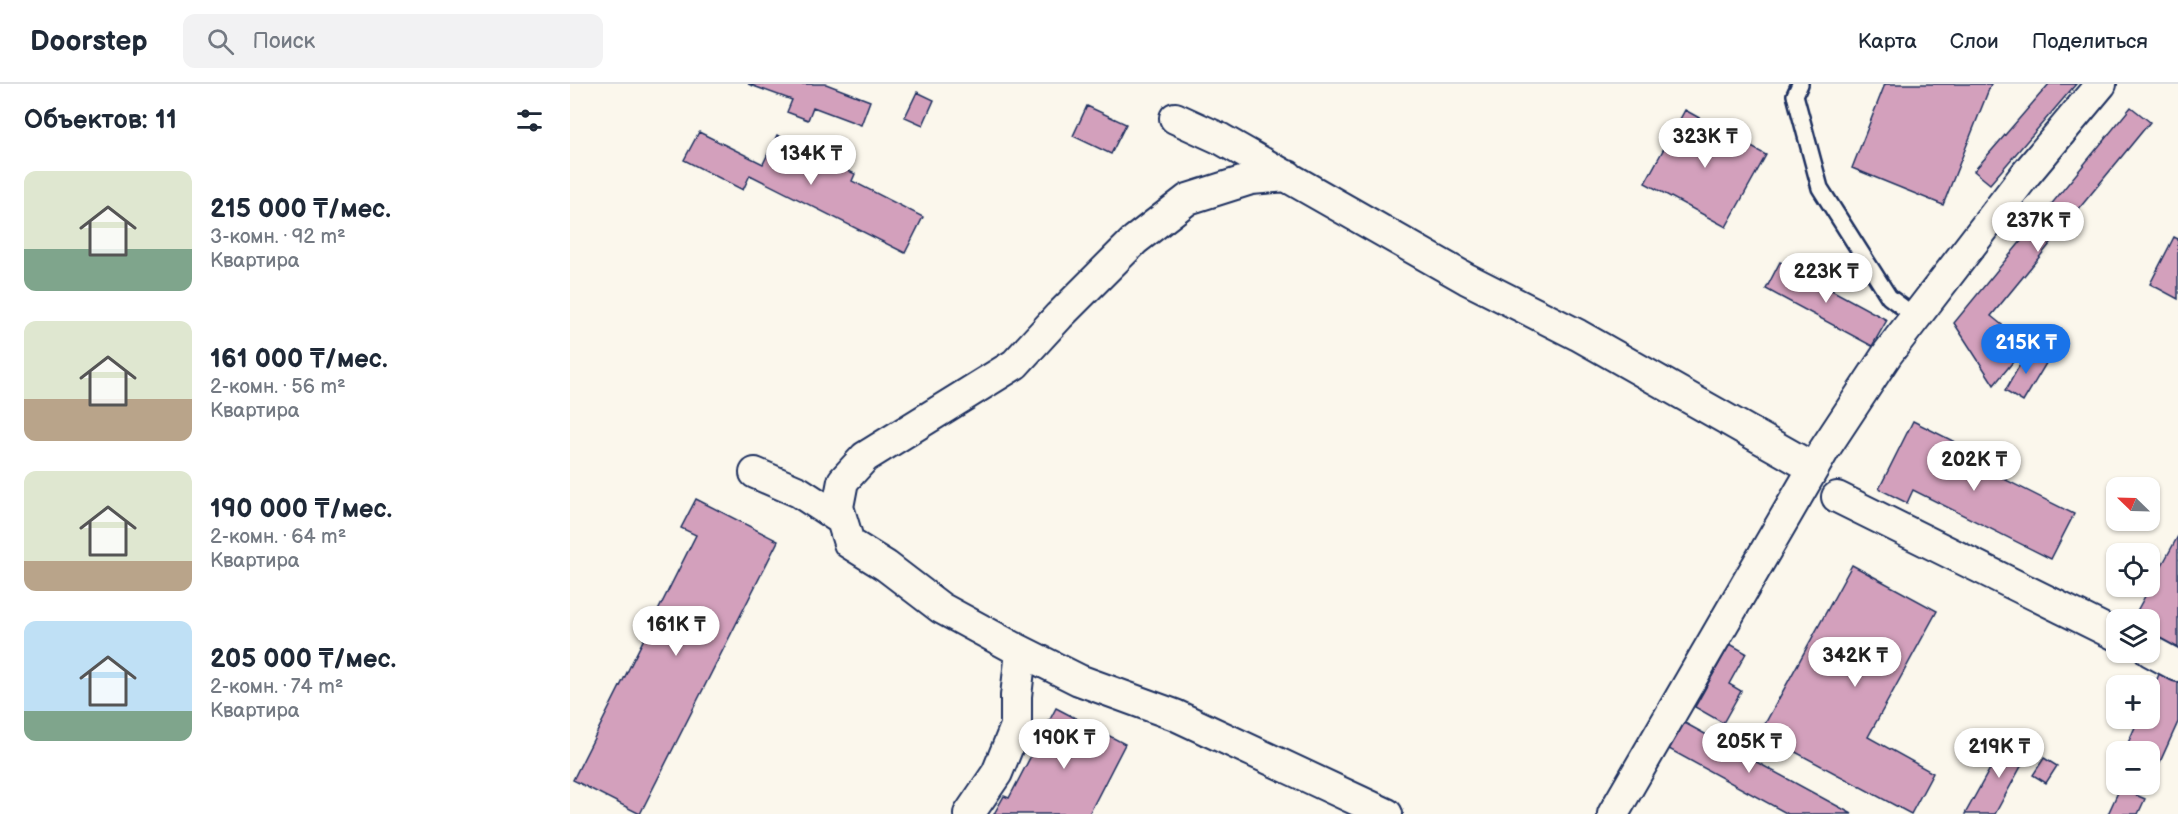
<!DOCTYPE html>
<html lang="ru">
<head>
<meta charset="utf-8">
<style>
  body { margin:0; font-family:"Balsamiq Sans",sans-serif; background:#f2f2f3; color:#1f2937; height:100vh; display:flex; flex-direction:column; font-size:22px; white-space:nowrap }
  * { box-sizing:border-box; margin:0 }
  p { font-size:20px; color:#747a83 }
  .icon { flex:none; width:33px; height:33px; fill:none; stroke:currentColor; stroke-width:2; stroke-linecap:round; stroke-linejoin:round }
  .map { position:relative; flex:1; overflow:hidden }
  .details { display:flex; flex-direction:column; background:#fff; width:570px }
  .details>* { flex:none }
  .needle { width:39px; rotate:293deg }
  .fabs { position:absolute; left:1536px; top:393px; display:grid; gap:12px }
  .fabs a { display:grid; place-items:center; width:54px; height:54px; border-radius:12px; background:#fff; box-shadow:0 2px 4px #0004; font-size:30px }
  .price { position:absolute; translate:-50% -51px; padding:0 14px; border-radius:21px; background:#fff; color:#222; font-size:20px; line-height:39px; filter:drop-shadow(0 2px 3px #0008) }
  .price::after { content:''; position:absolute; left:50%; top:36px; width:18px; height:14px; margin-left:-9px; background:inherit; clip-path:polygon(0 0,100% 0,50% 100%) }
  .price.selected { background:#1a73e8; color:#fff }
  ul { padding:0; list-style:none }
  li { display:flex; align-items:center; gap:18px; height:150px; padding:0 24px }
  li span { display:grid; place-items:center; flex:none; width:168px; height:120px; border-radius:12px; color:#555 }
  li>.icon { margin-inline-start:auto }
  span .icon { width:72px; height:72px; fill:#fffc; stroke-width:1 }
  li b { font-size:26px }
  h2 { display:flex; justify-content:space-between; align-items:center; height:72px; padding:0 24px; font-size:26px }
  header { display:flex; align-items:center; gap:36px; box-sizing:border-box; height:84px; padding:0 30px; background:#fff; border-bottom:2px solid #e0e1e3 }
  header strong { font-size:28px }
  nav { display:flex; gap:33px; margin-inline-start:auto; font-size:21px }
  .search { width:420px; height:54px; background:#f2f2f3; display:flex; align-items:center; gap:15px; box-sizing:border-box; padding:0 21px; border-radius:12px; color:#747a83; font-size:22px }
  main { display:flex; flex:1; min-height:0 }
  .map>svg:first-child { display:block }
  .building { fill:#d3a0bc; stroke:#1b2f5e; stroke-width:1.5 }
  .lines { fill:none; stroke-linecap:round; stroke-linejoin:round }
  .service-casing { stroke:#1b2f5e; stroke-width:20 }
  .minor-casing { stroke:#1b2f5e; stroke-width:34 }
  .service { stroke:#fbf7ec; stroke-width:15 }
  .minor { stroke:#fbf7ec; stroke-width:30 }
</style>
</head>
<body>
<header>
<strong>Doorstep</strong>
<div class="search"><svg class="icon" aria-label="search" viewBox="0 0 24 24"><circle cx="10" cy="10" r="6"/><path d="M15 15l6 6"/></svg>Поиск</div>
<nav><a>Карта</a><a>Слои</a><a>Поделиться</a></nav>
</header>
<main>
<section class="details">
<h2>Объектов: 11<svg class="icon" aria-label="filters" viewBox="0 0 24 24"><path d="M4 7h16M4 17h16"/><circle cx="9" cy="7" r="2"/><circle cx="15" cy="17" r="2"/></svg></h2>
<ul>
<li><span style="background:linear-gradient(#dfe7d0 65%,#7fa58c 0)"><svg class="icon" aria-label="home" viewBox="0 0 24 24"><path d="M3 11l9-7 9 7M6 9v11h12V9"/></svg></span><div><b>215 000 ₸/мес.</b><p>3-комн. · 92 m²</p><p>Квартира</p></div></li>
<li><span style="background:linear-gradient(#dfe7d0 65%,#b9a48a 0)"><svg class="icon" aria-label="home" viewBox="0 0 24 24"><path d="M3 11l9-7 9 7M6 9v11h12V9"/></svg></span><div><b>161 000 ₸/мес.</b><p>2-комн. · 56 m²</p><p>Квартира</p></div></li>
<li><span style="background:linear-gradient(#dfe7d0 75%,#b9a48a 0)"><svg class="icon" aria-label="home" viewBox="0 0 24 24"><path d="M3 11l9-7 9 7M6 9v11h12V9"/></svg></span><div><b>190 000 ₸/мес.</b><p>2-комн. · 64 m²</p><p>Квартира</p></div></li>
<li><span style="background:linear-gradient(#bfe0f5 75%,#7fa58c 0)"><svg class="icon" aria-label="home" viewBox="0 0 24 24"><path d="M3 11l9-7 9 7M6 9v11h12V9"/></svg></span><div><b>205 000 ₸/мес.</b><p>2-комн. · 74 m²</p><p>Квартира</p></div></li>
</ul>
</section>
<div class="map">
<svg width="1608" height="730" viewBox="0 0 1608 730">
  <rect width="100%" height="100%" fill="#fbf7ec"/>
  <filter id="ink" filterUnits="userSpaceOnUse"><feTurbulence type="fractalNoise" baseFrequency=".0167" numOctaves="2"/><feDisplacementMap in="SourceGraphic" scale="12" xChannelSelector="R" yChannelSelector="G"/><feConvolveMatrix kernelMatrix="1 2 1 2 8 2 1 2 1" color-interpolation-filters="sRGB"/></filter>
  <g filter="url(#ink)">
    <path class="building" d="M 178,0 L 256,0 L 300,17 L 291,41 L 243,23 L 238,36 L 217,28 L 222,16 Z
      M 1315,0 L 1421,0 L 1373,121 L 1282,84 Z
      M 1479,0 L 1506,0 L 1420,100 L 1404,87 Z
      M 347,8 L 364,16 L 353,41 L 335,33 Z
      M 517,22 L 556,40 L 541,70 L 503,52 Z
      M 1561,23 L 1580,38 L 1421,232 L 1457,261 L 1424,301 L 1384,239 Z
      M 1115,26 L 1196,71 L 1156,143 L 1075,99 Z
      M 129,48 L 193,80 L 207,51 L 285,90 L 282,97 L 353,133 L 335,169 L 180,91 L 173,106 L 114,76 Z
      M 1604,153 L 1608,155 L 1608,215 L 1580,200 Z
      M 1210,178 L 1317,236 L 1302,262 L 1196,205 Z
      M 1459,265 L 1478,276 L 1453,318 L 1435,307 Z
      M 1343,337 L 1387,359 L 1382,369 L 1504,430 L 1481,475 L 1343,406 L 1337,419 L 1309,405 Z
      M 126,415 L 208,457 L 70,730 L 3,696 L 126,451 L 111,444 Z
      M 1608,452 L 1608,566 L 1580,551 L 1580,536 L 1562,536 Z
      M 1282,481 L 1367,527 L 1298,653 L 1363,689 L 1341,730 L 1190,649 Z
      M 1160,560 L 1176,569 L 1159,600 L 1171,607 L 1153,639 L 1125,623 Z
      M 1592,583 L 1608,590 L 1608,638 L 1576,709 L 1556,700 L 1580,700 L 1580,668 L 1554,668 L 1569,634 L 1580,634 L 1580,612 Z
      M 486,624 L 555,660 L 519,730 L 424,730 L 434,712 L 439,714 Z
      M 1113,638 L 1282,730 L 1218,730 L 1099,665 Z
      M 1437,654 L 1460,666 L 1425,730 L 1395,730 Z
      M 1474,674 L 1487,682 L 1476,699 L 1463,691 Z
      M 1550,704 L 1575,715 L 1568,730 L 1538,730 Z"/>
    <g class="lines">
      <g class="service-casing">
        <path id="service" d="M 1230,0 L 1225,11 L 1250,104 L 1319,213 L 1346,233"/>
      </g>
      <g class="minor-casing">
        <path id="minor" d="M 605,34 L 651,55 L 897,195 L 1008,251 L 1243,384
          M 718,92 L 681,95 L 618,115 L 565,156 L 489,232 L 445,280 L 295,373 L 273,397 L 268,423 L 279,459 L 316,482 L 371,524 L 441,562 L 509,596 L 605,631 L 817,730
          M 185,389 L 229,408 L 272,436
          M 1267,413 L 1546,551
          M 1580,567 L 1608,582
          M 399,730 L 427,689 L 446,642 L 446,612 L 451,568
          M 1043,730 L 1254,366 L 1318,269 L 1455,91 L 1531,0"/>
      </g>
      <use href="#service" class="service"/>
      <use href="#minor" class="minor"/>
    </g>
  </g>
</svg>
<div class="fabs">
<a><svg class="needle" viewBox="-14 -14 28 28"><path d="M0-13l5 13h-10z" fill="#e53935"/><path d="M0 13l5-13h-10z" fill="#747a83"/></svg></a>
<a><svg class="icon" aria-label="locate" viewBox="0 0 24 24"><circle cx="12" cy="12" r="6"/><path d="M12 2v4M12 18v4M2 12h4M18 12h4"/></svg></a>
<a><svg class="icon" aria-label="layers" viewBox="0 0 24 24"><path d="M12 4l9 5-9 5-9-5zM3 14l9 5 9-5"/></svg></a>
<a>+</a>
<a>−</a>
</div>
<b class="price" style="left:1135px;top:85px">323K ₸</b>
<b class="price" style="left:241px;top:102px">134K ₸</b>
<b class="price" style="left:1468px;top:169px">237K ₸</b>
<b class="price" style="left:1256px;top:220px">223K ₸</b>
<b class="price selected" style="left:1456px;top:291px">215K ₸</b>
<b class="price" style="left:1404px;top:408px">202K ₸</b>
<b class="price" style="left:106px;top:573px">161K ₸</b>
<b class="price" style="left:1285px;top:604px">342K ₸</b>
<b class="price" style="left:494px;top:686px">190K ₸</b>
<b class="price" style="left:1179px;top:690px">205K ₸</b>
<b class="price" style="left:1429px;top:695px">219K ₸</b>
</div>
</main>
</body>
</html>
